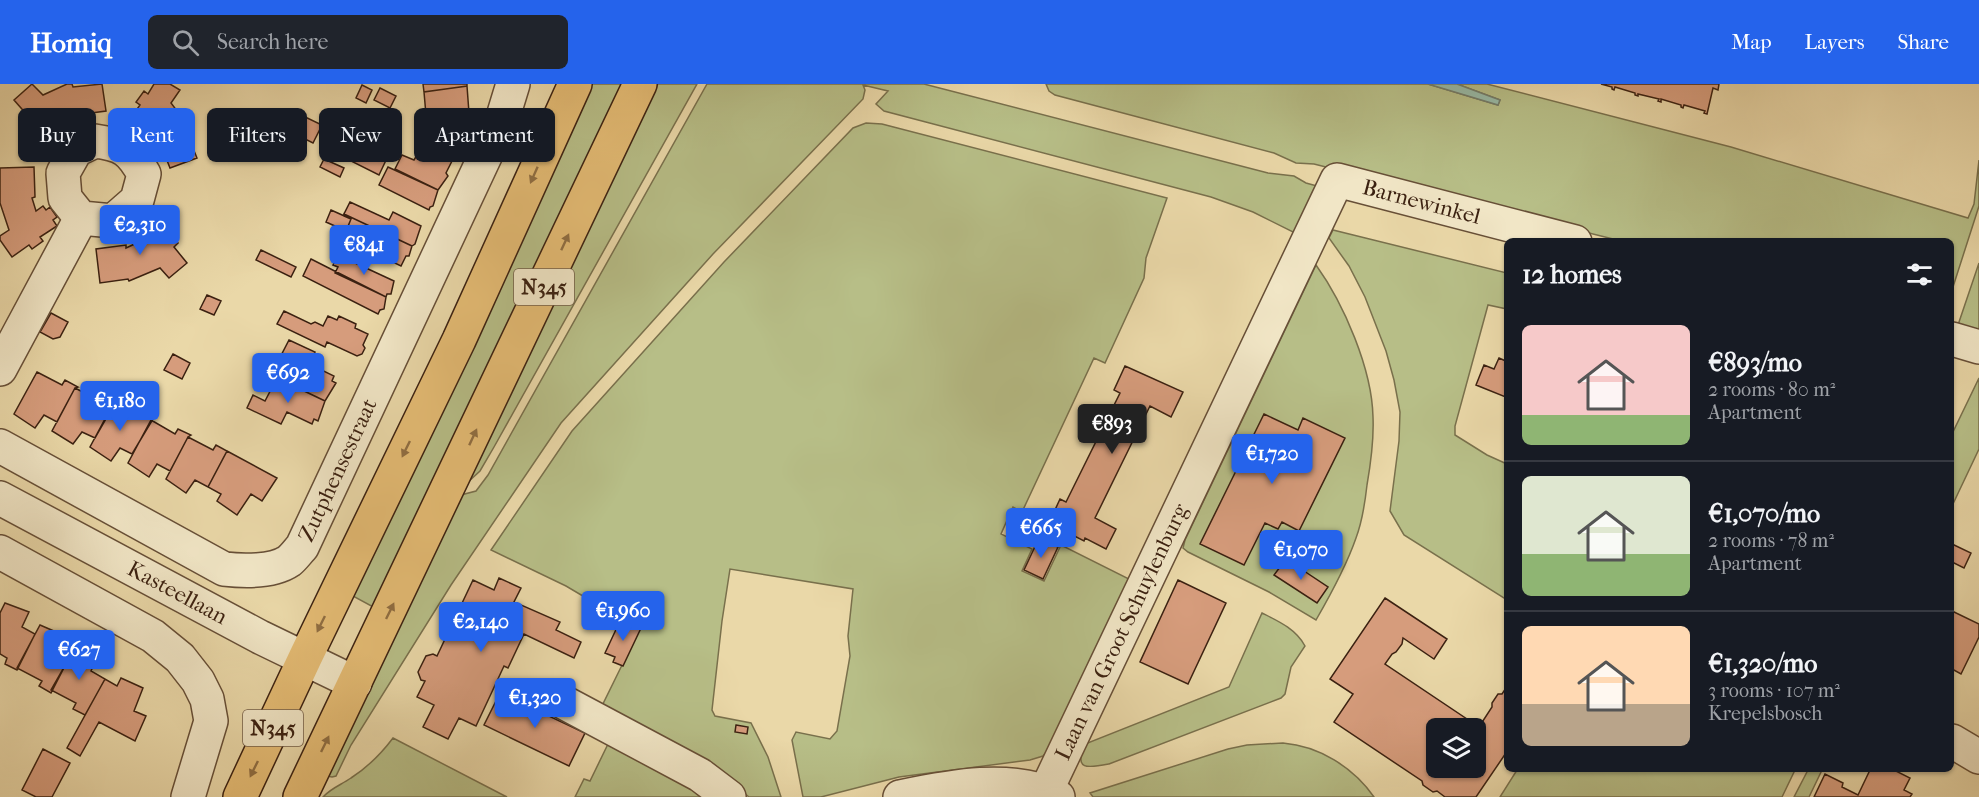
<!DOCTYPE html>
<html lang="en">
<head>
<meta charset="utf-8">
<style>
  body { margin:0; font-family:"IM FELL French Canon",serif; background:#20242c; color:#f1f3f6; height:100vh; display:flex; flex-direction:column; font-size:22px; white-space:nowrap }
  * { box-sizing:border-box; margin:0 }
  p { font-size:20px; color:#9ea1a6 }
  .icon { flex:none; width:33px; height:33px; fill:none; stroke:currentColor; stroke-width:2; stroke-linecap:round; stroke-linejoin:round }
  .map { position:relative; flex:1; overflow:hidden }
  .side { position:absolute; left:1504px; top:154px; width:450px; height:534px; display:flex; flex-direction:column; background:#171b24; border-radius:9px; box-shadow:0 2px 4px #0004 }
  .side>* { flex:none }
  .top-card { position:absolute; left:18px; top:24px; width:570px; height:54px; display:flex; gap:12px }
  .buttons { position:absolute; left:1426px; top:634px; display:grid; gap:12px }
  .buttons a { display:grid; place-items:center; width:60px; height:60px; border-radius:9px; background:#171b24; box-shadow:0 2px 4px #0004; font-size:30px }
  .price { position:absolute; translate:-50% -51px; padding:0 14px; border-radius:6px; background:#2563eb; color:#fff; font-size:20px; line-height:39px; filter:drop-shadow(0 2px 3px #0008) }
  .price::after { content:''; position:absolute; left:50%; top:36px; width:18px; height:14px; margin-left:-9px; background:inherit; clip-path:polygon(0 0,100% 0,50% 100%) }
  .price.current { background:#222; color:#fff }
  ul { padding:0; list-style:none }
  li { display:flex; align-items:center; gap:18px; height:150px; padding:0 18px }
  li+li { border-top:2px solid #363941 }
  li span { display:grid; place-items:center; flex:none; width:168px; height:120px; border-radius:9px; color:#555 }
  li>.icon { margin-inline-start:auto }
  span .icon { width:72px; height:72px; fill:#fffc; stroke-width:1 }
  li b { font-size:26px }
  h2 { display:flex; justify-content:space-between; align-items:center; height:72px; padding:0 18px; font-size:26px }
  .chip { padding:0 21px; border-radius:9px; background:#171b24; box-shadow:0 2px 4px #0004; font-size:21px; line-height:54px }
  .chip.current { background:#2563eb; color:#fff }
  header { display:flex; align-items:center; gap:36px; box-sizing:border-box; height:84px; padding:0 30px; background:#2563eb; color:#fff }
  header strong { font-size:28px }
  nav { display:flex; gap:33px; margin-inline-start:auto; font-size:21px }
  .search { width:420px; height:54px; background:#20242c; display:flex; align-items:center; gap:15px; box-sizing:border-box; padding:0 21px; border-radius:9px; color:#9ea1a6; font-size:22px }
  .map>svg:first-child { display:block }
  .green { fill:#b7be87; stroke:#79704c; stroke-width:1.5 }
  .water { fill:#98baa7; stroke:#737d6b; stroke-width:1.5 }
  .building { fill:#d69c7c; stroke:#3b2111; stroke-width:1.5; fill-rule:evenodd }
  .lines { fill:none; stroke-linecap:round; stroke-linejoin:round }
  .minor-casing { stroke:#674f37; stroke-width:36 }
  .major-casing { stroke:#3b2111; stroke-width:36 }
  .minor { stroke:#f1e6c6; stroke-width:33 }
  .major { stroke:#e5bc74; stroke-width:33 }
  .oneway { fill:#906e42 }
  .labels { text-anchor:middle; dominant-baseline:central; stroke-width:5; stroke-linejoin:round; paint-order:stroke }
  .shield { fill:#f1e6c6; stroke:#725c47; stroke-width:1.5 }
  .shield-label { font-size:21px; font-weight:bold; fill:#3b2111 }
  .street-label { font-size:22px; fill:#3b2111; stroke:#f1e6c6 }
</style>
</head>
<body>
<header>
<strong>Homiq</strong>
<div class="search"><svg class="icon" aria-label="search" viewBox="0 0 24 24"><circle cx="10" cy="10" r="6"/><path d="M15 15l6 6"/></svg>Search here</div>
<nav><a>Map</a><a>Layers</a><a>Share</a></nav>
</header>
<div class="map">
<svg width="1979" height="713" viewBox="0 0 1979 713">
  <rect width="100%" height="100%" fill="#ead8a8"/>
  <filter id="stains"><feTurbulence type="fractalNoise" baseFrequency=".00333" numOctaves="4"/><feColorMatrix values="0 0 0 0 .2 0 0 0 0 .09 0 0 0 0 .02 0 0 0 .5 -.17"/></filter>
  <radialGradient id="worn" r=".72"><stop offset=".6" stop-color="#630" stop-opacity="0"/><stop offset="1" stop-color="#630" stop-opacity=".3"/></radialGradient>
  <path class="green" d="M 591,0 L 623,0 L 375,524 L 351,511 L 496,210 Z
    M 658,0 L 697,0 L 494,363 L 480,387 L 467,399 Z
    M 707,0 L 924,0 L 1268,89 L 1294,92 L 1306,99 L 1317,102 L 1299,151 L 1253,128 L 1211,113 L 884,27 L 876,20 L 888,7 L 863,1 L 865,6 L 863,15 L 713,170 L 561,339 L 451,501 L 351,661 L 336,692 L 332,693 L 327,692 L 461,411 L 476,407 L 488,391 Z
    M 1046,0 L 1428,0 L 1498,21 L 1500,16 L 1457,0 L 1487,0 L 1731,63 L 1968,134 L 1974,120 L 1979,76 L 1979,122 L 1952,206 L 1952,158 L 1621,157 L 1314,80 L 1296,79 L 1274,69 L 1055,11 L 1049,7 Z
    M 866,39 L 882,40 L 1167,114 L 1146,174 L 1144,194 L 1105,279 L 1094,274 L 1022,428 L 1013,423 L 1001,450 L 1032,465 L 1022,487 L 1044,497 L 1061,461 L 1133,497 L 1055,659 L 1043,672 L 1030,676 L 899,693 L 821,713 L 803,713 L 792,656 L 796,648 L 830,655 L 837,647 L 850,572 L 848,552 L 853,505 L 730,485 L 722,537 L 712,626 L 715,632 L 751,639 L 768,673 L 781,713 L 749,713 L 708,679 L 599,628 L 625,575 L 610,528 L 566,502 L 491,466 L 572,347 L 724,178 L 853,44 Z
    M 1333,146 L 1507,189 L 1507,225 L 1488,221 L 1455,342 L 1455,351 L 1487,371 L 1507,380 L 1507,516 L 1404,451 L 1390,427 L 1399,357 L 1400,328 L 1394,296 L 1386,267 L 1365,213 L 1349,182 L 1329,154 Z
    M 1979,179 L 1979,249 L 1957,244 Z
    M 1316,181 C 1344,220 1372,285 1373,333 C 1374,356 1371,378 1367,401 C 1365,419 1362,438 1356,454 C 1346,483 1331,510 1316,536 L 1269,508 L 1188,468 L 1183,464 L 1185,456 Z
    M 1979,294 L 1979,365 L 1952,422 L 1952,350 Z
    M 1262,529 C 1278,537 1296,545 1305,562 L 1291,583 L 1285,610 L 1281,614 L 1109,680 C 1088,684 1073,687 1085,660 L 1229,603 Z
    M 393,654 L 503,711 L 507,713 L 323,713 C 331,704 341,701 351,694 C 368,683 381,670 393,654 Z
    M 609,658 L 708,713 L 575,713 L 584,695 L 590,697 Z
    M 1283,659 C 1319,662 1353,683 1374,713 L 1093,713 L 1090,709 L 1228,665 L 1247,661 Z
    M 1517,686 L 1795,686 L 1782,713 L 1500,713 Z
    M 1808,686 L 1822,686 L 1809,713 L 1794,713 Z"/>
  <path class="water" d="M 1428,0 L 1457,0 L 1500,16 L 1498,21 Z"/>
  <path class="building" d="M 32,0 L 43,11 L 67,0 L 72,0 L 73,3 L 102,0 L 106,27 L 76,31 L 76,28 L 63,35 L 69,41 L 65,44 L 68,47 L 59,55 L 56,52 L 51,57 L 37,42 L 34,45 L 25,35 L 28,32 L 14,16 Z
    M 154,0 L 170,0 L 180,6 L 171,19 L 190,44 L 186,47 L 197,74 L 170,84 L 159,56 L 161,55 L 153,44 L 148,51 L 144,49 L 142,52 L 131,45 L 134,41 L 128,38 L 140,21 L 136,18 L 144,7 L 148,10 Z
    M 423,0 L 467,0 L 467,2 L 424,8 Z
    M 1601,0 L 1719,0 L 1718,6 L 1713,4 L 1707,30 L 1704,29 L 1705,27 L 1684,21 L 1683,24 L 1681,23 L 1681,21 L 1661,15 L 1661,18 L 1658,17 L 1659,15 L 1638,10 L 1638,12 L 1635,11 L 1635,9 L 1615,3 L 1614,6 L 1612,5 L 1612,3 Z
    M 362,1 L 372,6 L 366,19 L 356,14 Z
    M 467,2 L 469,29 L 460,30 L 455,40 L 458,42 L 454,41 L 449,52 L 423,39 L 426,31 L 424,8 Z
    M 380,4 L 396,12 L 390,24 L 374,16 Z
    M 301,31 L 322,41 L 313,59 L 293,49 Z
    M 226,39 L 242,47 L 232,67 L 217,59 Z
    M 330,54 L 343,59 L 345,54 L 388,72 L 379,91 L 325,64 Z
    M 436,63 L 454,73 L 446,89 L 448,92 L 438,106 L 395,85 L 402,71 L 414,76 L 417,71 L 429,77 Z
    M 324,75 L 344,84 L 340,93 L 320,83 Z
    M 34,83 L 35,113 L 32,114 L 36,127 L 43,122 L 46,126 L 50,123 L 57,133 L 53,136 L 57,142 L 40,153 L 43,157 L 32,165 L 29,161 L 12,173 L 0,156 L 0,152 L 9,146 L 0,119 L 0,84 Z
    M 388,83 L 438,106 L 433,122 L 430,123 L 429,126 L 379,101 Z
    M 350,118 L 389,136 L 393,128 L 421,142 L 415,160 L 412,162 L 344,130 Z
    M 331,126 L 351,135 L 346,147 L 326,138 Z
    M 344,130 L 412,162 L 409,172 L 406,172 L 401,182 L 374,169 L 378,159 L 347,145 L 351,135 L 344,132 Z
    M 152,136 L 165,152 L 168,149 L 178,159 L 174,163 L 187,179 L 169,194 L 160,184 L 129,197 L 128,195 L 100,199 L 96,165 L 126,161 L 126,164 L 139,158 L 133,152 L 137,149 L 134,146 L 143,138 L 146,141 Z
    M 261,166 L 296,183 L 291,193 L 256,176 Z
    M 338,171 L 394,197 L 391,210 L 387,210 L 386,213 L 335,189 L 338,183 L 333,181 Z
    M 311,175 L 386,213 L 384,225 L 380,226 L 378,230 L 303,192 Z
    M 207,211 L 221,217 L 214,231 L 200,225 Z
    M 284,227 L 311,240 L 315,238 L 323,242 L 328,232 L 337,236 L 339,232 L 356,240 L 355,244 L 368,250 L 363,261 L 365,264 L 362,270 L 357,272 L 327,258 L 325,263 L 277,240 Z
    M 51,229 L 68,238 L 60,253 L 53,255 L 40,248 Z
    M 289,256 L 315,268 L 309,280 L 334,292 L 332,297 L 336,299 L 325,317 L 271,291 Z
    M 173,270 L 190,279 L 182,295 L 164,286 Z
    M 1499,274 L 1508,278 L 1508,314 L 1476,301 L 1484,281 L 1494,285 Z
    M 1125,282 L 1183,308 L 1171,333 L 1150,322 L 1095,434 L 1116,445 L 1106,465 L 1085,454 L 1084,457 L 1049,439 L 1060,415 L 1066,418 L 1120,309 L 1114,306 Z
    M 37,288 L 62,301 L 65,296 L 78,303 L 75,304 L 57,338 L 44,331 L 35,344 L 14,330 Z
    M 277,294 L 325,317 L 318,337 L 314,335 L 312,340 L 287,328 L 281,340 L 247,324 L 253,311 L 265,317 Z
    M 75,304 L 100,317 L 103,312 L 115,319 L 95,354 L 82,348 L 73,360 L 52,347 Z
    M 113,320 L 137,333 L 140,328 L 153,335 L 132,370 L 120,364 L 111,377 L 90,363 Z
    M 1264,330 L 1298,346 L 1303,334 L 1345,354 L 1299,447 L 1282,438 L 1278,445 L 1265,439 L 1244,481 L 1200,460 Z
    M 151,336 L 175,350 L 178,345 L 191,351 L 188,353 L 170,387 L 157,380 L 149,393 L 128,379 Z
    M 188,353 L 213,366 L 216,361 L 227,367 L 208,403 L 195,396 L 186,409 L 166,395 Z
    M 227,367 L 277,394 L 262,417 L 251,410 L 237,431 L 217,417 L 221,410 L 208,403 Z
    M 1039,454 L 1058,463 L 1043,495 L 1024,486 Z
    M 1952,460 L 1971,469 L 1964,484 L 1952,478 Z
    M 1286,475 L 1328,503 L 1317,519 L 1274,491 Z
    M 499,494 L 521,504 L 514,518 L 560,538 L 556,546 L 581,558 L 574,574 L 524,550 L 508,584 L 504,582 L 476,642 L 459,634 L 448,655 L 423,643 L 434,621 L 417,613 L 425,597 L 421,596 L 418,588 L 426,572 L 433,570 L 437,572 L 473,496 L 494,506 Z
    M 1178,496 L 1226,519 L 1188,600 L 1140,578 Z
    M 1385,514 L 1447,555 L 1434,575 L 1403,554 L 1402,560 L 1396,568 L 1392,570 L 1385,580 L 1479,643 L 1492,623 L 1492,619 L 1498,610 L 1502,610 L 1508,601 L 1508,666 L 1476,713 L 1445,713 L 1437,707 L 1433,708 L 1423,701 L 1422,697 L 1334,638 L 1353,610 L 1330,595 ZM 1437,645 L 1476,645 L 1476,684 L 1437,684 Z
    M 5,519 L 29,528 L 22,543 L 35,550 L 17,586 L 5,580 L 7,574 L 0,570 L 0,529 Z
    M 1952,527 L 1979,540 L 1979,553 L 1961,590 L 1952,585 Z
    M 620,537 L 630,542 L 632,538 L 642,542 L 623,582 L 613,578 L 615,573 L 605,569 Z
    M 40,541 L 63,551 L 57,565 L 70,572 L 51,609 L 39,602 L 42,597 L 17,584 Z
    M 75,564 L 97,574 L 91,587 L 105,595 L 85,631 L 73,625 L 76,619 L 51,606 Z
    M 121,594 L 143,604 L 134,627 L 146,632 L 135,657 L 99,638 L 80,672 L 67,664 L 105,595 L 117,602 Z
    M 500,609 L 585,649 L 569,682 L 484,641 Z
    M 736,641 L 748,643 L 747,650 L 735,648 Z
    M 43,665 L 70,679 L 52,713 L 36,713 L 22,706 Z
    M 1870,686 L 1894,686 L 1910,694 L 1904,706 L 1912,710 L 1910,713 L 1814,713 L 1825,690 L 1843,699 L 1842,703 L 1858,711 Z"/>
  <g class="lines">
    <g class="minor-casing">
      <g id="minor">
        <path d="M 95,57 C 123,61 130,65 144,90 L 137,116 L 113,137 L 81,134 L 65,114 L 63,89 L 76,66 Z"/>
        <path d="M 1952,255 L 1979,263"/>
        <path d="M 0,285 L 81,134"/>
        <path id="s1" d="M 0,362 L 224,485 C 242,487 273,488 289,477 C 294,473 298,467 302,463 L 502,36 L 513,0"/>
        <path id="s2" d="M 0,414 L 260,553 L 355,599"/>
        <path d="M 0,468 L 153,552 L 180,574 L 198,597 L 207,615 L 211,637 L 188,713"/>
        <path d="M 565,619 L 700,691 L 729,713"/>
        <path d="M 1952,657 L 1979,673"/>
        <path id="s3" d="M 1046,707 L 1337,96 L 1575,158"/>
        <path d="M 900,713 C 949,703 1011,690 1058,713"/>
      </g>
    </g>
    <g class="major-casing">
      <path id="major" d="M 240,713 L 305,574 L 459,256 L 575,0
        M 300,713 L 640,0"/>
    </g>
    <use href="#minor" class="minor"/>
    <use href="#major" class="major"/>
  </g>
  <defs><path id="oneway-solid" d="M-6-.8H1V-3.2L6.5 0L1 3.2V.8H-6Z" transform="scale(1.5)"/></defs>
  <g class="oneway">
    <use href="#oneway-solid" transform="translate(534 91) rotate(114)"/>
    <use href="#oneway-solid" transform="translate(565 158) rotate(-65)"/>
    <use href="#oneway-solid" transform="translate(473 353) rotate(-65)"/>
    <use href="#oneway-solid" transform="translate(406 365) rotate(116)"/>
    <use href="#oneway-solid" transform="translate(390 527) rotate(-64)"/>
    <use href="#oneway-solid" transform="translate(321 540) rotate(116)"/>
    <use href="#oneway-solid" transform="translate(325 660) rotate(-64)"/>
    <use href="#oneway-solid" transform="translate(254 685) rotate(116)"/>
  </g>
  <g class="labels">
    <g class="shield">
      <rect x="514" y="185" width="60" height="36" rx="4.5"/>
      <rect x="243" y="626" width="60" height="36" rx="4.5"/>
    </g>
    <g class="shield-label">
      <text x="544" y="203">N345</text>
      <text x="273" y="644">N345</text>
    </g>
    <g class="street-label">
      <text stroke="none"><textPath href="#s3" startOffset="764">Barnewinkel</textPath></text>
      <text stroke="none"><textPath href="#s1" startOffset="426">Zutphensestraat</textPath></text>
      <text stroke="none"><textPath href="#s2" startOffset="201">Kasteellaan</textPath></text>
      <text stroke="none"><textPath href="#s3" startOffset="176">Laan van Groot Schuylenburg</textPath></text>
    </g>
  </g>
  <rect width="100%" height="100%" filter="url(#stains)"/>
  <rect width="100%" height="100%" fill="url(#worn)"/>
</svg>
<div class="buttons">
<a><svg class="icon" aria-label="layers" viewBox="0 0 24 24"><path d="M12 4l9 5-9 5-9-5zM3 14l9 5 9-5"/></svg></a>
</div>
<b class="price" style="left:140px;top:172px">€2,310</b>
<b class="price" style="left:364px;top:192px">€841</b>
<b class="price" style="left:288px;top:320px">€692</b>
<b class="price" style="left:120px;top:348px">€1,180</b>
<b class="price current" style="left:1112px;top:371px">€893</b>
<b class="price" style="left:1272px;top:401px">€1,720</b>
<b class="price" style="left:1041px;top:475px">€665</b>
<b class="price" style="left:1301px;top:497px">€1,070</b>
<b class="price" style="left:623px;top:558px">€1,960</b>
<b class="price" style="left:481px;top:569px">€2,140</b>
<b class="price" style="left:79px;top:597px">€627</b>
<b class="price" style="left:535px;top:645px">€1,320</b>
<div class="top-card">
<a class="chip">Buy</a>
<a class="chip current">Rent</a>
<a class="chip">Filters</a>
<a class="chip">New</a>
<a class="chip">Apartment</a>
</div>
<section class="side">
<h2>12 homes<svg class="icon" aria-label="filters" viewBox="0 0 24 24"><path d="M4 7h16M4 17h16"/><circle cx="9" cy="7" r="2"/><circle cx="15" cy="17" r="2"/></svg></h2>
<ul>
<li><span style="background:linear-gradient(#f6c9c9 75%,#8fb573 0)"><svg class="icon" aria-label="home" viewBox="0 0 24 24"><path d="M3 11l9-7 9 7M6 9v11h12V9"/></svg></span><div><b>€893/mo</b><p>2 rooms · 80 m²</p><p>Apartment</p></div></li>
<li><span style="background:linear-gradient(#dfe7d0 65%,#8fb573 0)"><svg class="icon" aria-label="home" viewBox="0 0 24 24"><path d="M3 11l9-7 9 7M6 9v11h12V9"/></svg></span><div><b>€1,070/mo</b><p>2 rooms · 78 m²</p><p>Apartment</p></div></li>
<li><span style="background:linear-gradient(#ffd9b3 65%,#b9a48a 0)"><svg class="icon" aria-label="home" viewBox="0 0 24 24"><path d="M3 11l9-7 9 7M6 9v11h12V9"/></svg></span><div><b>€1,320/mo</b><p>3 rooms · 107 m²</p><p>Krepelsbosch</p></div></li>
</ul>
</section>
</div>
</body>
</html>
